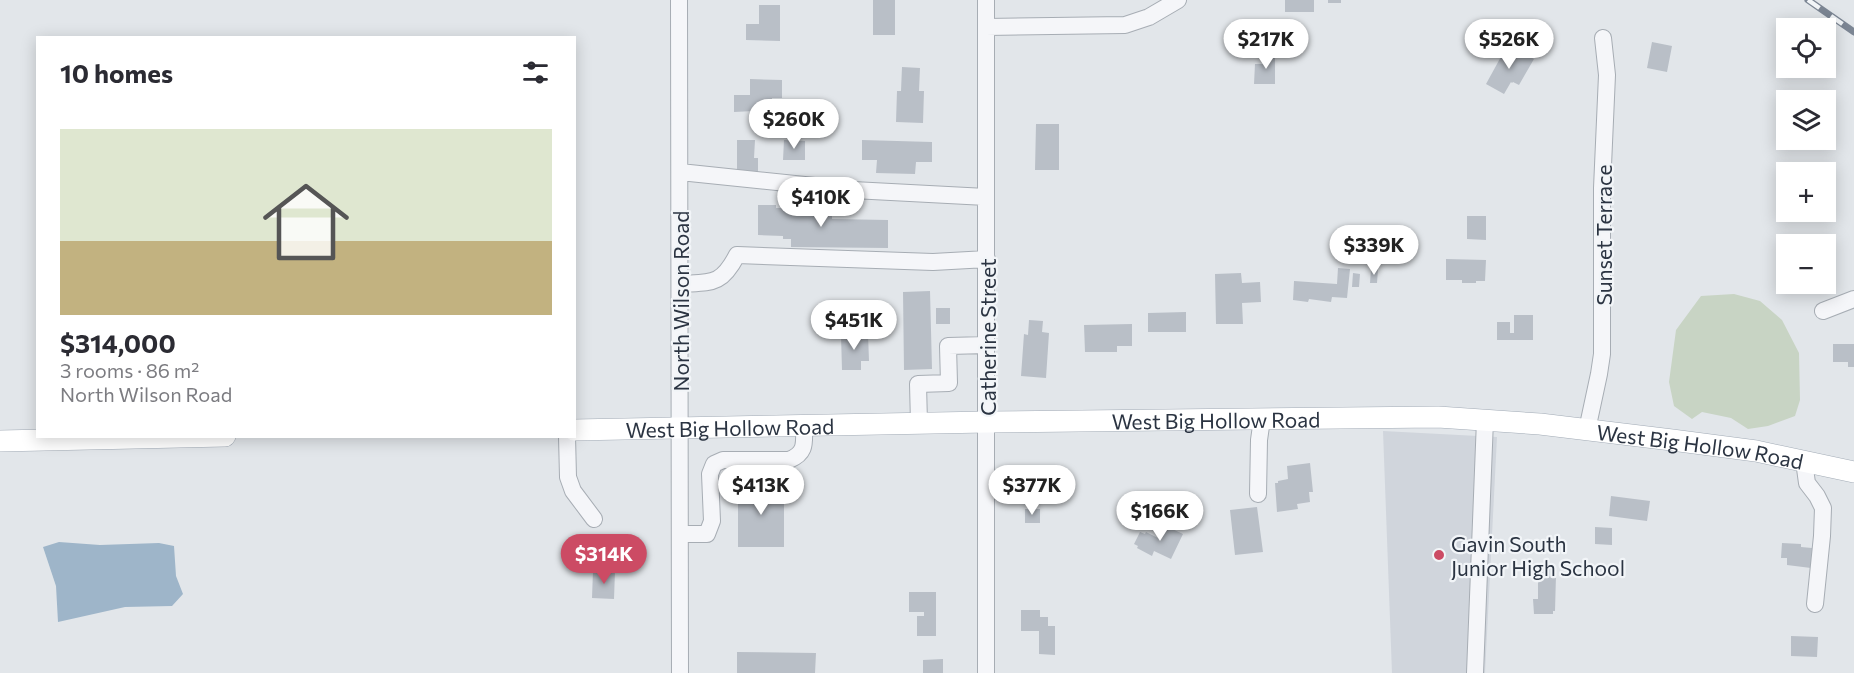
<!DOCTYPE html>
<html lang="en">
<head>
<meta charset="utf-8">
<style>
  body { margin:0; font-family:Commissioner,sans-serif; background:#f2f2f3; color:#2b2b33; height:100vh; display:flex; flex-direction:column; font-size:22px; white-space:nowrap }
  * { box-sizing:border-box; margin:0 }
  p { font-size:20px; color:#7c7c81 }
  .icon { flex:none; width:33px; height:33px; fill:none; stroke:currentColor; stroke-width:2; stroke-linecap:round; stroke-linejoin:round }
  .map { position:relative; flex:1; overflow:hidden }
  .panel { position:absolute; left:36px; top:36px; width:540px; height:402px; display:flex; flex-direction:column; background:#fff; border-radius:0px; box-shadow:0 3px 15px #0003 }
  .panel>* { flex:none }
  .tools { position:absolute; left:1776px; top:18px; display:grid; gap:12px }
  .tools a { display:grid; place-items:center; width:60px; height:60px; border-radius:0px; background:#fff; box-shadow:0 3px 15px #0003; font-size:30px }
  .price { position:absolute; translate:-50% -51px; padding:0 14px; border-radius:21px; background:#fff; color:#222; font-size:20px; line-height:39px; filter:drop-shadow(0 2px 3px #0008) }
  .price::after { content:''; position:absolute; left:50%; top:36px; width:18px; height:14px; margin-left:-9px; background:inherit; clip-path:polygon(0 0,100% 0,50% 100%) }
  .price.on { background:#cc4b64; color:#fff }
  ul { padding:0; list-style:none }
  li { display:grid; align-content:center; gap:12px; height:318px; padding:0 24px }
  li span { display:grid; place-items:center; height:186px; border-radius:0px; color:#555 }
  li>.icon { margin-inline-start:auto }
  span .icon { width:108px; height:108px; fill:#fffc; stroke-width:1 }
  li b { font-size:26px }
  h2 { display:flex; justify-content:space-between; align-items:center; height:72px; padding:0 24px; font-size:26px }
  .map>svg:first-child { display:block }
  .built { fill:#d0d5dc }
  .green { fill:#c8d4c4 }
  .water { fill:#9eb5c9 }
  .building { fill:#b9bfc7 }
  .lines { fill:none; stroke-linecap:round; stroke-linejoin:round }
  .minor-casing { stroke:#a7adb4; stroke-width:18 }
  .major-casing { stroke:#a2abb6; stroke-width:22 }
  .minor { stroke:#f5f6f9; stroke-width:16 }
  .major { stroke:#fff; stroke-width:21 }
  .rail-casing { stroke:#7c8694; stroke-width:7 }
  .rail { stroke:#f2f5f8; stroke-width:4.5; stroke-dasharray:14; stroke-linecap:butt }
  .poi-dot { fill:#cc4b64; stroke:#f2f5f8; stroke-width:2 }
  .labels { text-anchor:middle; dominant-baseline:central; stroke-width:4.5; stroke-linejoin:round; paint-order:stroke }
  .street-label { font-size:21px; fill:#2b3442; stroke:#f2f5f8 }
  .poi-label { font-size:21px; fill:#2b3442; stroke:#f2f5f8; text-anchor:start }
</style>
</head>
<body>
<div class="map">
<svg width="1854" height="673" viewBox="0 0 1854 673">
  <rect width="100%" height="100%" fill="#e2e6ea"/>
  <path class="built" d="M 1383,431 L 1497,437 L 1485,673 L 1392,673 Z"/>
  <path class="green" d="M 1734,294 L 1760,301 L 1782,320 L 1799,353 L 1800,400 L 1795,416 L 1768,426 L 1748,429 L 1731,418 L 1702,412 L 1692,419 L 1674,406 L 1669,382 L 1676,330 L 1701,296 Z"/>
  <path class="water" d="M 59,542 L 100,545 L 159,543 L 174,546 L 176,576 L 183,594 L 172,606 L 125,607 L 58,622 L 56,586 L 43,547 Z"/>
  <path class="building" d="M 873,0 L 895,0 L 895,35 L 873,35 Z
    M 1285,0 L 1314,0 L 1314,12 L 1285,12 Z
    M 1328,0 L 1341,0 L 1341,3 L 1328,3 Z
    M 759,5 L 780,5 L 780,41 L 746,40 L 746,24 L 759,24 Z
    M 1652,42 L 1672,46 L 1667,72 L 1647,68 Z
    M 1508,44 L 1517,49 L 1515,53 L 1525,58 L 1527,55 L 1534,59 L 1519,85 L 1513,82 L 1512,83 L 1511,82 L 1504,94 L 1486,84 Z
    M 1267,49 L 1275,49 L 1275,84 L 1254,84 L 1255,64 L 1267,64 Z
    M 902,67 L 920,68 L 919,91 L 924,91 L 923,123 L 896,122 L 897,91 L 901,91 Z
    M 750,79 L 782,80 L 782,98 L 772,98 L 772,110 L 734,112 L 734,95 L 750,95 Z
    M 1036,124 L 1059,124 L 1059,170 L 1035,170 Z
    M 737,140 L 755,140 L 754,158 L 758,158 L 758,172 L 737,171 Z
    M 784,140 L 805,141 L 805,160 L 783,160 Z
    M 862,140 L 932,142 L 932,162 L 916,162 L 915,174 L 876,173 L 877,160 L 862,160 Z
    M 758,205 L 776,205 L 776,208 L 832,208 L 832,219 L 888,220 L 888,248 L 791,247 L 791,239 L 783,239 L 783,236 L 758,235 Z
    M 1467,216 L 1486,216 L 1486,240 L 1467,239 Z
    M 1446,259 L 1486,260 L 1485,281 L 1476,281 L 1476,283 L 1462,283 L 1462,280 L 1446,280 Z
    M 1338,268 L 1350,269 L 1347,298 L 1332,297 L 1331,302 L 1309,299 L 1308,302 L 1293,300 L 1294,281 L 1337,284 Z
    M 1371,269 L 1378,269 L 1377,283 L 1370,283 Z
    M 1241,273 L 1242,283 L 1260,282 L 1261,302 L 1242,303 L 1243,324 L 1216,324 L 1215,274 Z
    M 1353,273 L 1360,274 L 1359,287 L 1352,287 Z
    M 930,291 L 932,369 L 904,370 L 903,292 Z
    M 936,308 L 950,308 L 950,324 L 936,324 Z
    M 1186,312 L 1186,332 L 1148,332 L 1148,313 Z
    M 1514,315 L 1533,315 L 1533,340 L 1497,340 L 1497,322 L 1510,322 L 1510,333 L 1514,333 Z
    M 1029,320 L 1043,321 L 1042,332 L 1049,333 L 1046,378 L 1021,376 L 1024,334 L 1028,335 Z
    M 1132,324 L 1132,346 L 1117,346 L 1117,352 L 1085,352 L 1084,325 Z
    M 868,334 L 869,361 L 861,361 L 861,370 L 842,370 L 841,335 Z
    M 1833,344 L 1854,344 L 1854,367 L 1848,367 L 1848,362 L 1833,362 Z
    M 1310,463 L 1313,492 L 1309,492 L 1310,502 L 1297,504 L 1298,509 L 1277,512 L 1275,483 L 1278,483 L 1278,481 L 1288,479 L 1287,466 Z
    M 1037,479 L 1068,479 L 1068,488 L 1057,488 L 1057,500 L 1048,500 L 1048,495 L 1038,495 Z
    M 738,486 L 784,486 L 784,547 L 738,547 Z
    M 1611,496 L 1650,501 L 1647,521 L 1609,516 Z
    M 1257,507 L 1263,552 L 1235,555 L 1230,510 Z
    M 1025,509 L 1040,509 L 1040,523 L 1025,523 Z
    M 1166,521 L 1171,523 L 1170,528 L 1183,534 L 1171,559 L 1154,551 L 1152,556 L 1137,548 L 1138,546 L 1134,544 L 1140,532 L 1145,534 L 1146,532 L 1158,538 Z
    M 1595,527 L 1612,528 L 1612,545 L 1595,544 Z
    M 1782,543 L 1801,544 L 1801,547 L 1812,548 L 1811,568 L 1787,565 L 1787,558 L 1781,558 Z
    M 1554,564 L 1554,575 L 1556,575 L 1555,611 L 1553,611 L 1553,614 L 1534,614 L 1533,599 L 1538,599 L 1538,577 L 1534,577 L 1534,565 Z
    M 593,571 L 615,571 L 614,599 L 592,598 Z
    M 909,592 L 936,592 L 936,636 L 917,636 L 917,616 L 924,616 L 924,612 L 909,612 Z
    M 1021,610 L 1040,610 L 1040,617 L 1048,617 L 1048,626 L 1055,626 L 1055,655 L 1039,654 L 1039,631 L 1021,631 Z
    M 1791,636 L 1818,637 L 1817,657 L 1791,656 Z
    M 737,652 L 816,653 L 815,673 L 737,673 Z
    M 943,659 L 943,673 L 923,673 L 923,660 Z"/>
  <g class="lines">
    <g class="minor-casing">
      <path id="minor" d="M 679,0 L 680,673
        M 986,0 L 986,673
        M 986,27 L 1125,25 L 1149,17 L 1178,0
        M 680,172 L 853,190 L 986,197
        M 680,284 C 711,282 721,286 737,255 L 933,262 L 987,259
        M 1823,311 L 1854,299
        M 919,423 L 918,384 L 949,383 L 948,346 L 987,345
        M 1587,430 L 1599,374 L 1602,354 L 1602,188 L 1607,75 L 1603,38
        M 567,436 L 568,477 L 573,491 L 594,519
        M 1804,461 L 1807,483 L 1817,496 L 1823,508 L 1822,536 L 1815,604
        M 1258,494 L 1259,440 L 1262,419
        M 680,534 L 707,534 L 712,521 L 710,474 L 714,464 L 723,460 L 789,460 C 807,453 804,442 804,426
        M 1475,673 L 1485,420"/>
    </g>
    <g class="major-casing">
      <g id="major">
        <path id="s1" d="M 574,430 L 987,422 L 1438,417 L 1540,424 L 1672,440 L 1756,451 L 1854,472"/>
        <path d="M 0,441 L 225,436"/>
      </g>
    </g>
    <use href="#minor" class="minor"/>
    <use href="#major" class="major"/>
    <g class="rail-casing">
      <path id="rail" d="M 1808,0 L 1854,32"/>
    </g>
    <use href="#rail" class="rail"/>
  </g>
  <circle class="poi-dot" cx="1439" cy="555" r="6"/>
  <g class="labels">
    <g class="street-label">
      <text transform="translate(1603 235) rotate(-90)">Sunset Terrace</text>
      <text transform="translate(680 301) rotate(-90)">North Wilson Road</text>
      <text transform="translate(987 337) rotate(-90)">Catherine Street</text>
      <text stroke="none"><textPath href="#s1" startOffset="642">West Big Hollow Road</textPath></text>
      <text stroke="none"><textPath href="#s1" startOffset="156">West Big Hollow Road</textPath></text>
      <text stroke="none"><textPath href="#s1" startOffset="1128">West Big Hollow Road</textPath></text>
    </g>
    <g class="poi-label">
      <text x="1451" y="543">Gavin South<tspan x="1451" dy="24">Junior High School</tspan></text>
    </g>
  </g>
</svg>
<div class="tools">
<a><svg class="icon" aria-label="locate" viewBox="0 0 24 24"><circle cx="12" cy="12" r="6"/><path d="M12 2v4M12 18v4M2 12h4M18 12h4"/></svg></a>
<a><svg class="icon" aria-label="layers" viewBox="0 0 24 24"><path d="M12 4l9 5-9 5-9-5zM3 14l9 5 9-5"/></svg></a>
<a>+</a>
<a>−</a>
</div>
<b class="price" style="left:1266px;top:70px">$217K</b>
<b class="price" style="left:1509px;top:70px">$526K</b>
<b class="price" style="left:794px;top:150px">$260K</b>
<b class="price" style="left:821px;top:228px">$410K</b>
<b class="price" style="left:1374px;top:276px">$339K</b>
<b class="price" style="left:854px;top:351px">$451K</b>
<b class="price" style="left:761px;top:516px">$413K</b>
<b class="price" style="left:1032px;top:516px">$377K</b>
<b class="price" style="left:1160px;top:542px">$166K</b>
<b class="price on" style="left:604px;top:585px">$314K</b>
<section class="panel">
<h2>10 homes<svg class="icon" aria-label="filters" viewBox="0 0 24 24"><path d="M4 7h16M4 17h16"/><circle cx="9" cy="7" r="2"/><circle cx="15" cy="17" r="2"/></svg></h2>
<ul>
<li><span style="background:linear-gradient(#dfe7d0 60%,#c2b280 0)"><svg class="icon" aria-label="home" viewBox="0 0 24 24"><path d="M3 11l9-7 9 7M6 9v11h12V9"/></svg></span><div><b>$314,000</b><p>3 rooms · 86 m²</p><p>North Wilson Road</p></div></li>
</ul>
</section>
</div>
</body>
</html>
